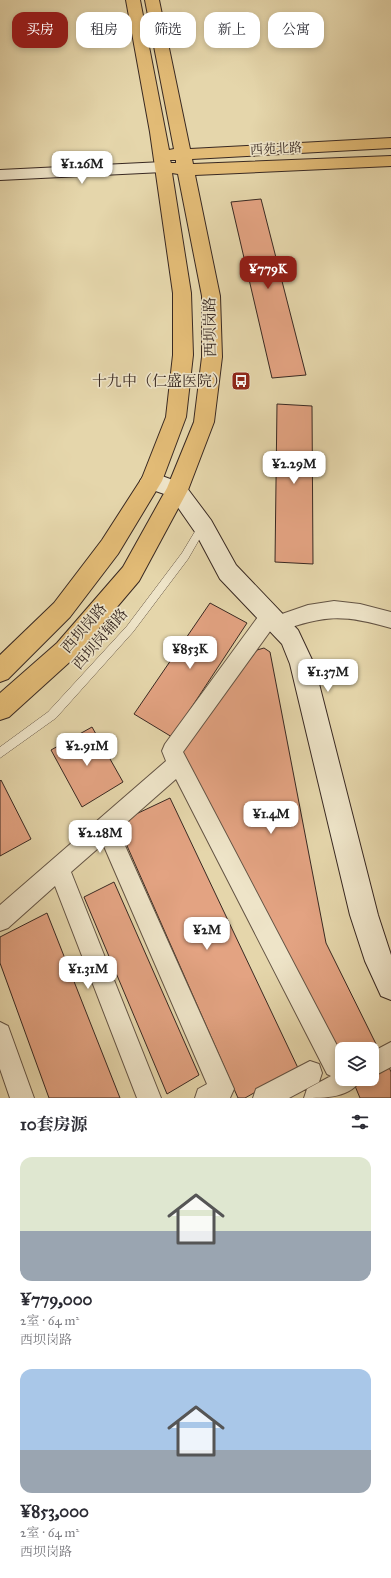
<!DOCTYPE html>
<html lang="zh">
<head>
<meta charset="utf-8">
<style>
  body { margin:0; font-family:"IM FELL Great Primer","Noto Serif SC",serif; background:#f7f7f7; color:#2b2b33; height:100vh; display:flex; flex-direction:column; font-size:15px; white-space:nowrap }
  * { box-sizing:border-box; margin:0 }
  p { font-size:13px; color:#7c7c81 }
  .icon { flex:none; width:22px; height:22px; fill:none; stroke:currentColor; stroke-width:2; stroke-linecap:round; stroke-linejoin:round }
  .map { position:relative; height:1098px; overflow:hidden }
  .side { display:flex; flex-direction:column; background:#fff; flex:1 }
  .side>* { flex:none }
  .guide { position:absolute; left:12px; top:12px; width:367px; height:36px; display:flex; gap:8px }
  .tools { position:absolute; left:335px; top:1042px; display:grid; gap:8px }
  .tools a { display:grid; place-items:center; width:44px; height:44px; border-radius:8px; background:#fff; box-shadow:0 2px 6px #0003; font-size:20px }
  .price { position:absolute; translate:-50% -34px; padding:0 9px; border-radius:8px; background:#fff; color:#222; font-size:13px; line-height:26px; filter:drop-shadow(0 1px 2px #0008) }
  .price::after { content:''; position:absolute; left:50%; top:24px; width:12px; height:9px; margin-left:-6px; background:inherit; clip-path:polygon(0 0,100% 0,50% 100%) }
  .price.on { background:#8f2418; color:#fff }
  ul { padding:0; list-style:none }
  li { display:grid; align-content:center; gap:8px; height:212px; padding:0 20px }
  li span { display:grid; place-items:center; height:124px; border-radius:12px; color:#555 }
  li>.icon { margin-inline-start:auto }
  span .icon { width:72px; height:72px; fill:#fffc; stroke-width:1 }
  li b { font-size:17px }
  h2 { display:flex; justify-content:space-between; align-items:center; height:48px; padding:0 20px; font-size:17px }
  .chip { padding:0 14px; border-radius:12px; background:#fff; box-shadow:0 2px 6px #0003; font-size:14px; line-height:36px }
  .chip.on { background:#8f2418; color:#fff }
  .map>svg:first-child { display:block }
  .building { fill:#e3a382; stroke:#392922 }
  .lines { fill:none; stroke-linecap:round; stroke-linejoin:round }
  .lane-casing { stroke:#645444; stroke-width:1 }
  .street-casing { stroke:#645444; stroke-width:2 }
  .secondary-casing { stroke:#392922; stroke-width:2 }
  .primary-casing { stroke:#392922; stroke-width:2 }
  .lane { fill:#eee4c8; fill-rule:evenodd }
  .street { fill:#eee4c8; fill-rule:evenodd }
  .secondary { fill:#eee4c8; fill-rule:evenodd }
  .primary { fill:#e2bb76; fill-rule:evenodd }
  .labels { text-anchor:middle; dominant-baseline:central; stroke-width:3.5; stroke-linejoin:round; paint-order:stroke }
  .far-street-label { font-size:13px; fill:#392922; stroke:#eee4c8 }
  .street-label { font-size:15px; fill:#392922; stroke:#eee4c8 }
  .poi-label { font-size:15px; fill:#392922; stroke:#eee4c8; text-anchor:end }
</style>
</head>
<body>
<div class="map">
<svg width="391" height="1098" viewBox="0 0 391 1098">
  <rect width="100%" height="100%" fill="#e5d6ab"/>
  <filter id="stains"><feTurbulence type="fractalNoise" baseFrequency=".005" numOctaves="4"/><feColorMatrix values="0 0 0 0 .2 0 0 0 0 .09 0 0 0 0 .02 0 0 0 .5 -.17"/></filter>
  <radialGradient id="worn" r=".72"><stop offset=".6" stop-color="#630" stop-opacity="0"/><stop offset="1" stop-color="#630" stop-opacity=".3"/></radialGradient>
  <path class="building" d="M 261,199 L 306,375 L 272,378 L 231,202 Z
    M 277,404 L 312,406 L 313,564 L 275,562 Z
    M 210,603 L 247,623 L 172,737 L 134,714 Z
    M 264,648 L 270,652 L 326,943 L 377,1046 L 372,1049 L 342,1049 L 342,1061 L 179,752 L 257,650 Z
    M 92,727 L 123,782 L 82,807 L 51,750 Z
    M 1,780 L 31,839 L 0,856 L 0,781 Z
    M 170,798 L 298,1068 L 245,1098 L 238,1098 L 117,823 Z
    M 114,882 L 199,1075 L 167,1094 L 84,897 Z
    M 47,913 L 120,1098 L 49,1098 L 0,963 L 0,937 Z
    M 389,1067 L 391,1072 L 391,1098 L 360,1098 L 355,1086 L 367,1079 L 372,1079 L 372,1076 Z"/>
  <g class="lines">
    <g class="lane-casing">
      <path id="lane" d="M 203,522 L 206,523 L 207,526 L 188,559 L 133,632 L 56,718 L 0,758 L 0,747 L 48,712 L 127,626 L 182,553 L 200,523 Z"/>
    </g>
    <g class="street-casing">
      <path id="street" d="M 334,601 L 360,604 L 391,612 L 391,628 C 342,614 325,615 277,632 L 271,630 L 183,752 L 342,1055 L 342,1079 L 361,1079 C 351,1098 325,1098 304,1098 L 307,1089 L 331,1076 L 327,1074 L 176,779 L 118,830 L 234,1089 L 230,1098 L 195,1098 L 198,1089 L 207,1084 L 103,844 L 71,872 L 161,1098 L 137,1098 L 55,886 L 8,928 L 0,931 L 0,905 L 166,761 L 162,751 L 165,744 L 263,610 L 270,608 L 277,610 L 279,615 L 308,605 Z
        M 0,1022 L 8,1026 L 34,1098 L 10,1098 L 0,1069 Z
        M 391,1042 L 391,1067 L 372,1077 L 372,1052 Z
        M 310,1061 L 319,1064 L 322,1073 L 319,1082 L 289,1098 L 253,1098 L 256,1089 Z"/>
    </g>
    <g class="secondary-casing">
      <path id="secondary" d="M 163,162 L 169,163 L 171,167 L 169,171 L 163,172 L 0,180 L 0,170 Z
        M 151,472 L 184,484 L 211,520 L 236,565 L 298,630 L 314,664 L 378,915 L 391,955 L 391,1000 L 381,996 L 365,961 L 350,915 L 290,664 L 282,644 L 220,579 L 195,532 L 170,496 L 144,487 L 140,481 L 144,475 Z"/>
    </g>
    <g class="primary-casing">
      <path id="primary" d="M 126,0 L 140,0 L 169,150 L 174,149 L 145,0 L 159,0 L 190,149 L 391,138 L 391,148 L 192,159 L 193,164 L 391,156 L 391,166 L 195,175 L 220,296 L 222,357 L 214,422 L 188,490 L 139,581 L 73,659 L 9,717 L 0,720 L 0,693 L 57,643 L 123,567 L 167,488 L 194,422 L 202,357 L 202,296 L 178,174 L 172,173 L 191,293 L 193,355 L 186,417 L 162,481 L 118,554 L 70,617 L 8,679 L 0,682 L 0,655 L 54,603 L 102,540 L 142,478 L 166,417 L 173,355 L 173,293 L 150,132 ZM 170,160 L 176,160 L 176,163 L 171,163 Z"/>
    </g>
    <use href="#lane" class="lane"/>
    <use href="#street" class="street"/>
    <use href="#secondary" class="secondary"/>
    <use href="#primary" class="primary"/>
  </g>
  <defs>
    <g id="bus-square" transform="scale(1)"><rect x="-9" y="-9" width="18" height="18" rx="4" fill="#8f2418" stroke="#eee4c8"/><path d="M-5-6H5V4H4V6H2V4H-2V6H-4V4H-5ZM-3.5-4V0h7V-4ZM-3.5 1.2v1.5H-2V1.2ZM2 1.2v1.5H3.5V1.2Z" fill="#fff"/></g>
  </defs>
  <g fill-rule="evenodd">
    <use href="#bus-square" x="241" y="381"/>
  </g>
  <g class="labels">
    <g class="far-street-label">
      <text transform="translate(276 149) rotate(-3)">西苑北路</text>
    </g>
    <g class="street-label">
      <text transform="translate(210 327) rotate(-91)">西坝岗路</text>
      <text transform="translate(84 628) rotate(-49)">西坝岗路</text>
      <text transform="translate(100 639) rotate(-49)">西坝岗辅路</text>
    </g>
    <g class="poi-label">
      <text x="227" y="381">十九中（仁盛医院）</text>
    </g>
  </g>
  <rect width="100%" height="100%" filter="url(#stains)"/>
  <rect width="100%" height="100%" fill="url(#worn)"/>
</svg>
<div class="tools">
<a><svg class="icon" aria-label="layers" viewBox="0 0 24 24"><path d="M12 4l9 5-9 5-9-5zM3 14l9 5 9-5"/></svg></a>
</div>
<b class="price" style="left:82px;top:185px">¥1.26M</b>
<b class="price on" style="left:268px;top:290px">¥779K</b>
<b class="price" style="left:294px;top:485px">¥2.29M</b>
<b class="price" style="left:190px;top:670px">¥853K</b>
<b class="price" style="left:328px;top:693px">¥1.37M</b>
<b class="price" style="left:87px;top:767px">¥2.91M</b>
<b class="price" style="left:271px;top:835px">¥1.4M</b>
<b class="price" style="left:100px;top:854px">¥2.28M</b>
<b class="price" style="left:207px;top:951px">¥2M</b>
<b class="price" style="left:88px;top:990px">¥1.31M</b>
<div class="guide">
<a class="chip on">买房</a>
<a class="chip">租房</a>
<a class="chip">筛选</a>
<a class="chip">新上</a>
<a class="chip">公寓</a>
</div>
</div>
<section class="side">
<h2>10套房源<svg class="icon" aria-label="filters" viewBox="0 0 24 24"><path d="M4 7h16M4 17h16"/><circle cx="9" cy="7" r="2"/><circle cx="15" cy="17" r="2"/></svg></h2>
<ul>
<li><span style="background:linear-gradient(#dfe7d0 60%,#9aa5b1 0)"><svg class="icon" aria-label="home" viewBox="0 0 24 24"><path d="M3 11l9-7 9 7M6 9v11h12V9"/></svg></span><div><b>¥779,000</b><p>2室 · 64 m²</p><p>西坝岗路</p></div></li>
<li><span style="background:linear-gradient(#a9c7e8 65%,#9aa5b1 0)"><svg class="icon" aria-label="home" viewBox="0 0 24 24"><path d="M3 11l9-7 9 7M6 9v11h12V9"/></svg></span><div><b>¥853,000</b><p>2室 · 64 m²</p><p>西坝岗路</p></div></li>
</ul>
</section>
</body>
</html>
